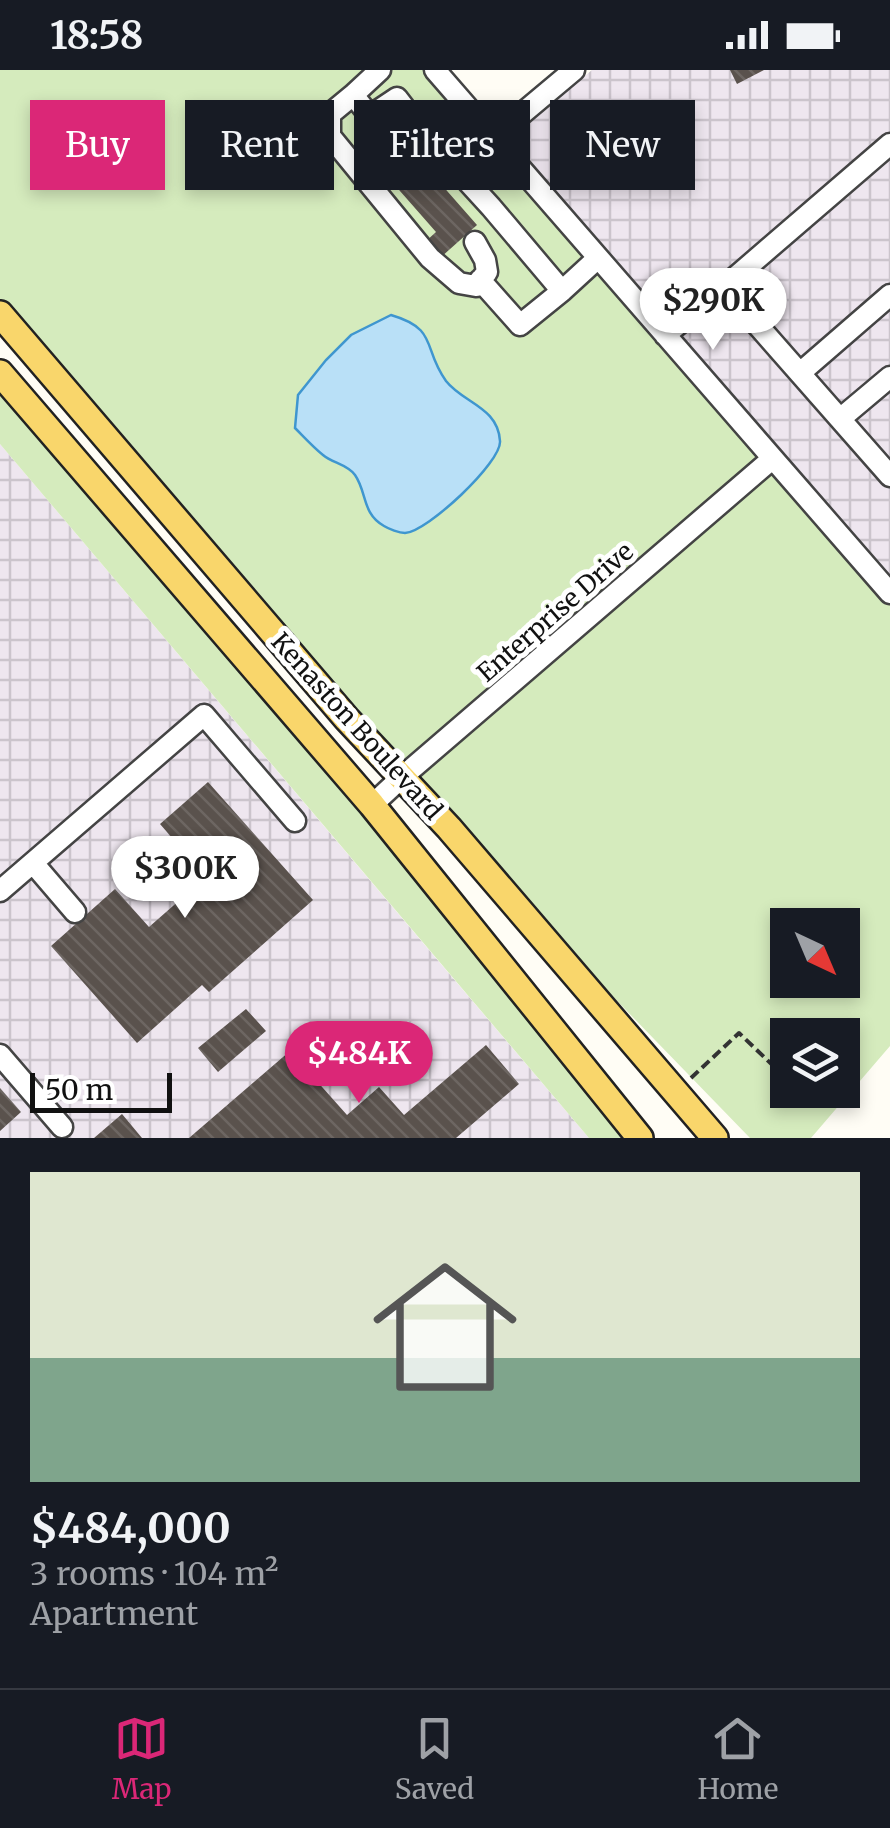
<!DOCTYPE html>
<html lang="en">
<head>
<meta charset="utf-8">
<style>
  body { margin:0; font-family:Merriweather,serif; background:#242831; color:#f1f3f6; height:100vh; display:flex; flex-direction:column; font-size:38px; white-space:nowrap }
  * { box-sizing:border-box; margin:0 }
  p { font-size:32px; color:#9ea1a6 }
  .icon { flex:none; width:55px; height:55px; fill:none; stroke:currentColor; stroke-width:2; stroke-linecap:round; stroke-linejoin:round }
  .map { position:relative; height:1068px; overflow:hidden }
  .sheet { display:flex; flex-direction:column; background:#171b24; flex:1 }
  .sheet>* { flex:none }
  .banner { position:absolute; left:30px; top:30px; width:830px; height:90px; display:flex; gap:20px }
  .needle { width:65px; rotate:136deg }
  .controls { position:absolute; left:770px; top:838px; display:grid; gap:20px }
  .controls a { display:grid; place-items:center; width:90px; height:90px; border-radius:0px; background:#171b24; box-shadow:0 5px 15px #0003; font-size:50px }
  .scale { position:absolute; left:30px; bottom:25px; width:142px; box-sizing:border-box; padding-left:10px; border:5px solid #111; border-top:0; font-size:28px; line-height:35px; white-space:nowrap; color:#111; -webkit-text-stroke:8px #fff; paint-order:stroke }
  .price { position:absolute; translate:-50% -85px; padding:0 22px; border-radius:35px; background:#fff; color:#222; font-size:32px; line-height:65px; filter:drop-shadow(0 2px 5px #0008) }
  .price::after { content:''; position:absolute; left:50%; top:60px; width:30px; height:22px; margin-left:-15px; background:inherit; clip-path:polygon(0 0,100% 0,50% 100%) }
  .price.selected { background:#db2777; color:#fff }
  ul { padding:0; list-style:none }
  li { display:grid; align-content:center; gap:20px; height:530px; padding:0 30px }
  li span { display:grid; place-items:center; height:310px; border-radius:0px; color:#555 }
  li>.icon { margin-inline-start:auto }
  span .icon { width:180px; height:180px; fill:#fffc; stroke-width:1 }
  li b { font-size:42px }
  .chip { padding:0 35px; border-radius:0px; background:#171b24; box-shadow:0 5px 15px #0003; font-size:35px; line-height:90px }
  .chip.selected { background:#db2777; color:#fff }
  .status { display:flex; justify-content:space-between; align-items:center; height:70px; padding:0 50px; background:#171b24; direction:ltr }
  .status svg { height:28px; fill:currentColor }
  .tabs { display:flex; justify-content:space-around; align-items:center; height:140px; border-top:2px solid #363941; background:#171b24; font-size:28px; color:#9ea1a6 }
  .tabs a { display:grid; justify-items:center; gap:5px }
  .tabs .selected { color:#db2777 }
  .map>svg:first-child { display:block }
  .industrial { fill:url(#industrial-grid) }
  .grass { fill:#d5ebbd; fill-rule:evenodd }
  .water { fill:#b9e0f7; stroke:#3f96cf; stroke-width:2.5 }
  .building { fill:url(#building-back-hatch) }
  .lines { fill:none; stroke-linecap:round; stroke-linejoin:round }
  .minor-casing { stroke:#444; stroke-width:25 }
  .major-casing { stroke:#222; stroke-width:30 }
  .path { stroke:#333; stroke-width:4; stroke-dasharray:10 5; stroke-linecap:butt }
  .minor { stroke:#fff; stroke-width:20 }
  .major { stroke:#f9d66b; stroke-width:25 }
  .labels { text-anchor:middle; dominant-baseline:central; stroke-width:10; stroke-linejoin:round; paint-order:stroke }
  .street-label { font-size:25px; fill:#111; stroke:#fff }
</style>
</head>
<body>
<div class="status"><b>18:58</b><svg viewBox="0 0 49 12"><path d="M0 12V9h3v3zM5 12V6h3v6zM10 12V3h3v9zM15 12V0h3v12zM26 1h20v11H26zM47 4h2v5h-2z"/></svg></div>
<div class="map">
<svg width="890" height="1068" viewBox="0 0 890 1068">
  <defs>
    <pattern id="industrial-grid" width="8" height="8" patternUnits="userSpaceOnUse" patternTransform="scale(2.5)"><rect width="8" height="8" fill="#eee6ef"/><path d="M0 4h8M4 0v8" fill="none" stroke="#cbc4cc"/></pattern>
    <pattern id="building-back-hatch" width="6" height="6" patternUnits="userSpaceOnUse" patternTransform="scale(2.5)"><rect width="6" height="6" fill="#5a524d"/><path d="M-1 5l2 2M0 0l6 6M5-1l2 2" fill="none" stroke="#6d6662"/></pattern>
  </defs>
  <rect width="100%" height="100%" fill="#fffdf5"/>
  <path class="industrial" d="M 592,0 L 890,0 L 890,510 L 500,76 Z
    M 0,374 L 435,887 L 589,1068 L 0,1068 Z"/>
  <path class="grass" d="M 0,0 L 435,0 L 890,522 L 890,976 L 811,1068 L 750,1068 L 401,708 L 0,244 ZM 788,855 L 842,855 L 842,910 L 788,910 ZM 788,965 L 842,965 L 842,1020 L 788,1020 Z
    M 0,310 L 640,1068 L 589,1068 L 0,374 Z"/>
  <path class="water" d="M 391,245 C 439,259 422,278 446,311 C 463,333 498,337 500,371 C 502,392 427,462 405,463 C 399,463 389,459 384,456 C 362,444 367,422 355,405 C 347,394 332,393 323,385 C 313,377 304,367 295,358 L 298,325 L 326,290 L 351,265 Z"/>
  <path class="building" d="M 730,0 L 764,0 L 737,14 Z
    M 397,64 L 477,155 L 440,188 L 425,172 L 436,162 L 371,88 Z
    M 208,712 L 313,830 L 209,922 L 202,915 L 137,973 L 51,876 L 115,819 L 149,857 L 206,807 L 160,754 Z
    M 246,939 L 266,961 L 218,1002 L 198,978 Z
    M 486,975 L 519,1014 L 456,1068 L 189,1068 L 290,981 L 347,1045 L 379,1017 L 404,1045 Z
    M 0,1018 L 21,1042 L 0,1061 Z
    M 122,1044 L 142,1068 L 94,1068 Z"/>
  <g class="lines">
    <g class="minor-casing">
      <path id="minor" d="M 380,0 L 353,25 L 370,46 L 397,28 L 427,67 L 491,137 L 562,221 L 598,188
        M 435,0 L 890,523
        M 353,25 L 330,44 L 330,66 L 430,188 L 459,213 L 476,216 L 487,202 L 485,190 L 475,172
        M 493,68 L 574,0
        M 480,210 L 520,255 L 562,221
        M 724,217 L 890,74
        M 665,265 L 724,217 L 890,406
        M 800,303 L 890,225
        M 840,349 L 890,307
        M 372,735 L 401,708 L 772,389
        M 33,793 L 75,842
        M 0,821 L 204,645 L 295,751
        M 0,985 L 62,1057"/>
    </g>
    <g class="major-casing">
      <path id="major" d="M 0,244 L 347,649 L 449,758 L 715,1068
        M 0,303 L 372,735 L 640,1068"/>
    </g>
    <path class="path" d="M 691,1008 L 739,963 L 785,1007"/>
    <use href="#minor" class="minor"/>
    <use href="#major" class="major"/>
  </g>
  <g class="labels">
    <g class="street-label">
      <text transform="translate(555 542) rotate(-41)">Enterprise Drive</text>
      <text transform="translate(357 656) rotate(48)">Kenaston Boulevard</text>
    </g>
  </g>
</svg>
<div class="controls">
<a><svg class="needle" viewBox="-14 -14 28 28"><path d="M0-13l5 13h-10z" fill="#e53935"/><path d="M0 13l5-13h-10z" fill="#9ea1a6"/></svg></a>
<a><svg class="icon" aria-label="layers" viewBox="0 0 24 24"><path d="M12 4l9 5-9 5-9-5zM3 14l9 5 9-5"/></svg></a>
</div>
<div class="scale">50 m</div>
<b class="price" style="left:713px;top:283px">$290K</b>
<b class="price" style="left:185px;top:851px">$300K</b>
<b class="price selected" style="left:359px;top:1036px">$484K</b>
<div class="banner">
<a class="chip selected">Buy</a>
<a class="chip">Rent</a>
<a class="chip">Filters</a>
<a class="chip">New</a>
</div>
</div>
<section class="sheet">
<ul>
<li><span style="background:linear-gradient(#dfe7d0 60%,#7fa58c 0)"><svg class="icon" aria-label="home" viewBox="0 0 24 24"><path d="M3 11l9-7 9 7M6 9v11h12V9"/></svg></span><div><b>$484,000</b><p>3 rooms · 104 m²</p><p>Apartment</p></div></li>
</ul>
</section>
<nav class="tabs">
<a class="selected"><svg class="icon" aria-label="map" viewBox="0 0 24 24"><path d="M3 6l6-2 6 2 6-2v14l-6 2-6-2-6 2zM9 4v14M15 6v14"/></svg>Map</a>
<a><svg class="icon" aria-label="saved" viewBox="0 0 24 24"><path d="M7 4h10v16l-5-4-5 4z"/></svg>Saved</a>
<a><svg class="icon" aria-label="home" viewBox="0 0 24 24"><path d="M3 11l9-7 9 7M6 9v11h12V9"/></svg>Home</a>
</nav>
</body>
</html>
